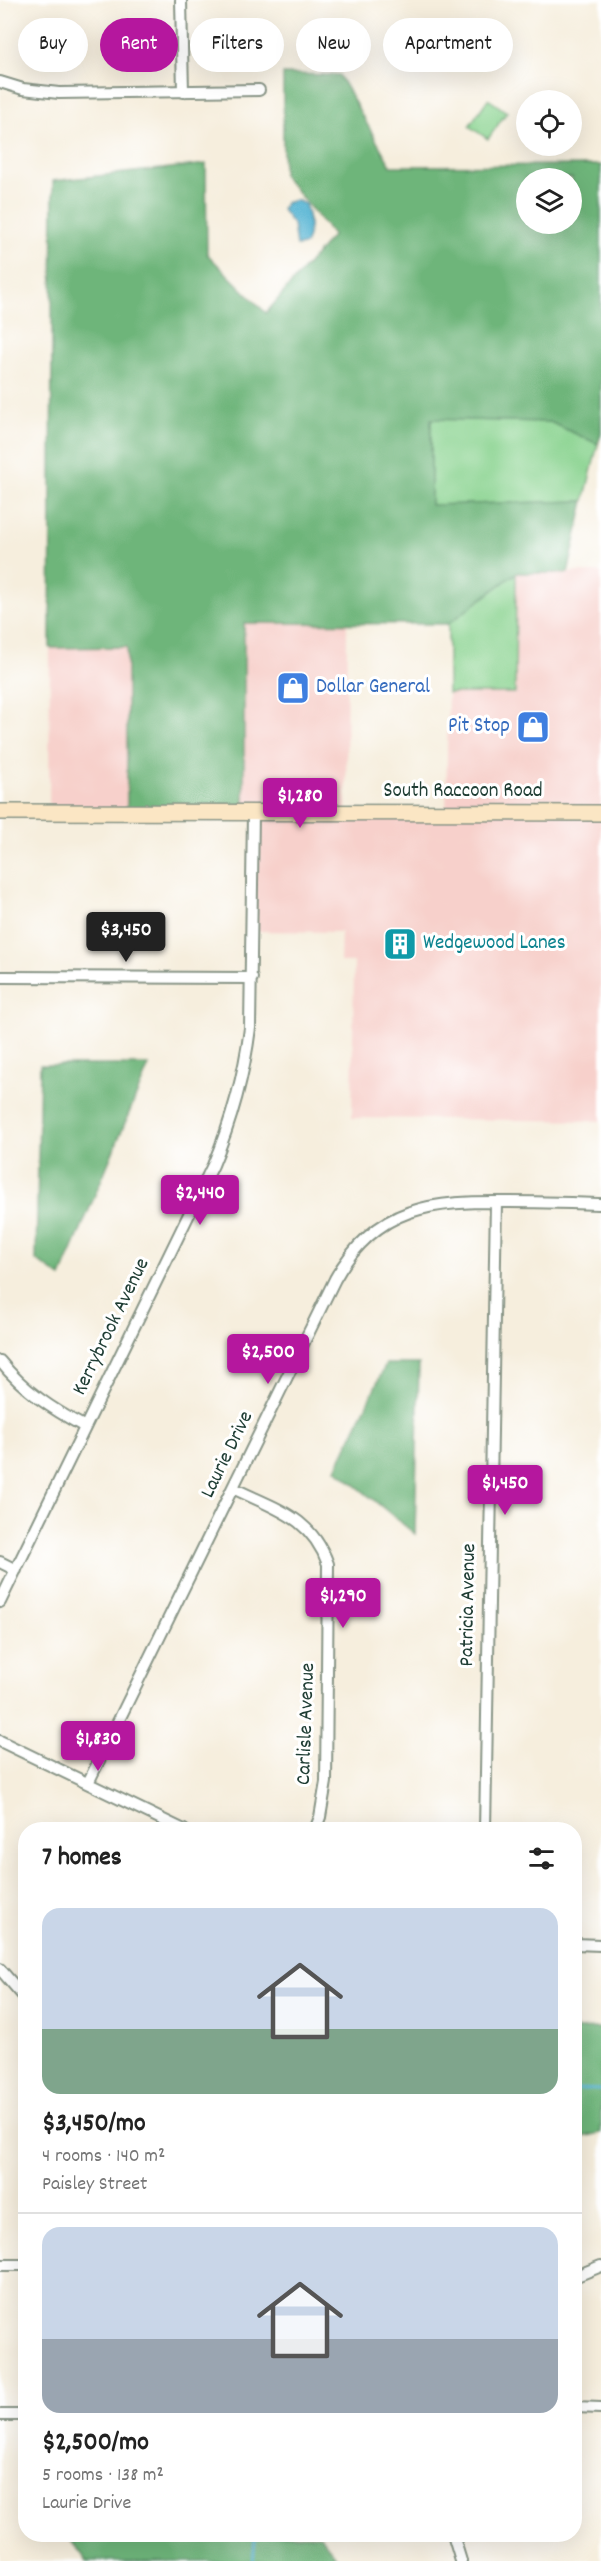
<!DOCTYPE html>
<html lang="en">
<head>
<meta charset="utf-8">
<style>
  body { margin:0; font-family:Dekko,sans-serif; background:#f6f6f6; color:#222; height:100vh; display:flex; flex-direction:column; font-size:22px; white-space:nowrap }
  * { box-sizing:border-box; margin:0 }
  p { font-size:20px; color:#767676 }
  .icon { flex:none; width:33px; height:33px; fill:none; stroke:currentColor; stroke-width:2; stroke-linecap:round; stroke-linejoin:round }
  .map { position:relative; flex:1; overflow:hidden }
  .sheet { position:absolute; left:18px; top:1822px; width:564px; height:720px; display:flex; flex-direction:column; background:#fff; border-radius:24px; box-shadow:0 6px 24px #0002 }
  .sheet>* { flex:none }
  .hud { position:absolute; left:18px; top:18px; width:566px; height:54px; display:flex; gap:12px }
  .fabs { position:absolute; left:516px; top:90px; display:grid; gap:12px }
  .fabs a { display:grid; place-items:center; width:66px; height:66px; border-radius:50%; background:#fff; box-shadow:0 6px 24px #0002; font-size:30px }
  .price { position:absolute; translate:-50% -51px; padding:0 14px; border-radius:6px; background:#b5179e; color:#fff; font-size:20px; line-height:39px; filter:drop-shadow(0 2px 3px #0008) }
  .price::after { content:''; position:absolute; left:50%; top:36px; width:18px; height:14px; margin-left:-9px; background:inherit; clip-path:polygon(0 0,100% 0,50% 100%) }
  .price.selected { background:#222; color:#fff }
  ul { padding:0; list-style:none }
  li { display:grid; align-content:center; gap:12px; height:318px; padding:0 24px }
  li+li { border-top:2px solid #e0e0e0 }
  li span { display:grid; place-items:center; height:186px; border-radius:18px; color:#555 }
  li>.icon { margin-inline-start:auto }
  span .icon { width:108px; height:108px; fill:#fffc; stroke-width:1 }
  li b { font-size:26px }
  h2 { display:flex; justify-content:space-between; align-items:center; height:72px; padding:0 24px; font-size:26px }
  .chip { padding:0 21px; border-radius:27px; background:#fff; box-shadow:0 6px 24px #0002; font-size:21px; line-height:54px }
  .chip.selected { background:#b5179e; color:#fff }
  .map>svg:first-child { display:block }
  .built { fill:#f7d0cb }
  .green { fill:#89d38f; stroke:#548862; stroke-width:1.5 }
  .forest { fill:#6eb57a; stroke:#467957; stroke-width:1.5; fill-rule:evenodd }
  .water { fill:#54b4d3; stroke:#3a7884; stroke-width:1.5 }
  .lines { fill:none; stroke-linecap:round; stroke-linejoin:round }
  .stream { stroke:#54b4d3; stroke-width:3 }
  .street-casing { stroke:#8a9688; stroke-width:14 }
  .secondary-casing { stroke:#8a9688; stroke-width:18 }
  .street { stroke:#fff; stroke-width:10 }
  .secondary { stroke:#fbe6c4; stroke-width:15 }
  .labels { text-anchor:middle; dominant-baseline:central; stroke-width:6; stroke-linejoin:round; paint-order:stroke }
  .shop-label { font-size:21px; fill:#366cbe; stroke:#fff; text-anchor:start }
  .street-label { font-size:21px; fill:#1f3d34; stroke:#fff }
  .culture-label { font-size:21px; fill:#0d838f; stroke:#fff; text-anchor:start }
</style>
</head>
<body>
<div class="map">
<svg width="601" height="2561" viewBox="0 0 601 2561">
  <rect width="100%" height="100%" fill="#fff"/>
  <filter id="ink" filterUnits="userSpaceOnUse"><feTurbulence type="fractalNoise" baseFrequency=".0167" numOctaves="2"/><feDisplacementMap in="SourceGraphic" scale="12" xChannelSelector="R" yChannelSelector="G"/><feConvolveMatrix kernelMatrix="1 2 1 2 8 2 1 2 1" color-interpolation-filters="sRGB"/></filter>
  <filter id="wash" filterUnits="userSpaceOnUse"><feTurbulence type="fractalNoise" baseFrequency=".008" numOctaves="4" result="noise"/><feDisplacementMap in="SourceGraphic" scale="24" xChannelSelector="R" yChannelSelector="G"/><feGaussianBlur stdDeviation="1.35" result="paint"/><feColorMatrix in="noise" values="0 0 0 0 0 0 0 0 0 0 0 0 0 0 0 0 0 1.4 0 .05"/><feComposite in="paint" operator="in"/></filter>
  <g filter="url(#wash)">
    <rect width="100%" height="100%" fill="#f6eedd"/>
    <path class="built" d="M 601,572 L 601,1121 L 352,1118 L 354,962 L 340,962 L 341,932 L 252,931 L 253,813 L 244,813 L 244,623 L 347,623 L 346,813 L 446,813 L 448,693 L 514,692 L 516,573 Z
      M 127,647 L 127,812 L 49,812 L 50,648 Z"/>
    <path class="green" d="M 488,99 L 507,112 L 488,139 L 469,126 Z
      M 431,419 L 550,422 L 598,444 L 584,501 L 431,505 Z
      M 516,573 L 515,693 L 448,693 L 448,624 Z"/>
    <path class="forest" d="M 283,74 L 339,75 L 391,166 L 601,165 L 601,434 L 598,444 L 550,422 L 431,419 L 431,505 L 584,501 L 568,573 L 516,573 L 448,624 L 244,623 L 244,813 L 127,812 L 127,647 L 50,648 L 53,181 L 206,164 L 207,254 L 266,313 L 333,235 L 283,175 ZM 526,178 L 572,178 L 572,224 L 526,224 Z
      M 40,1065 L 149,1065 L 61,1277 L 36,1260 Z
      M 386,1364 L 419,1364 L 415,1534 L 336,1469 Z
      M 601,2028 L 601,2133 L 583,2137 L 575,2144 L 575,2029 Z
      M 39,2535 L 320,2535 L 339,2561 L 87,2561 L 68,2536 Z"/>
    <path class="water" d="M 296,200 L 305,204 C 310,219 311,231 305,245 L 296,246 L 293,224 L 282,210 L 285,203 Z"/>
    <g class="lines">
      <path class="stream" d="M 574,2089 L 601,2090
        M 252,2535 L 255,2539 L 253,2561"/>
    </g>
  </g>
  <g filter="url(#ink)">
    <g class="lines">
      <g class="street-casing">
        <path id="street" d="M 181,0 L 183,92
          M 0,82 L 23,89 L 59,93 L 259,90
          M 0,977 L 252,978
          M 0,1361 C 24,1391 52,1409 85,1427
          M 233,1488 C 275,1509 311,1516 328,1564 L 326,1782 L 320,1817 L 315,1830
          M 0,1562 L 16,1570
          M 0,1602 L 213,1165 C 232,1120 244,1076 250,1028 L 253,813
          M 0,1741 L 184,1830
          M 88,1783 L 335,1279 C 376,1205 433,1201 509,1202 C 540,1202 570,1203 601,1204
          M 485,1830 L 496,1202
          M 574,1944 L 601,1945
          M 0,1969 L 26,1999
          M 0,2265 L 26,2265
          M 574,2277 L 601,2266
          M 574,2407 L 601,2408
          M 0,2415 L 26,2415
          M 453,2535 L 461,2561"/>
      </g>
      <g class="secondary-casing">
        <path id="secondary" d="M 0,812 L 601,813"/>
      </g>
      <use href="#street" class="street"/>
      <use href="#secondary" class="secondary"/>
    </g>
  </g>
  <defs>
    <g id="shop-square" transform="scale(1.725)"><rect x="-9" y="-9" width="18" height="18" rx="4" fill="#3f7fe0" stroke="#fff"/><path d="M-5-2.5h2.3a2.7 3.5 0 0 1 5.4 0H5L5.5 6h-11ZM-1.5-2.5h3a1.5 2.3 0 0 0-3 0Z" fill="#fff"/></g>
    <g id="building-square" transform="scale(1.725)"><rect x="-9" y="-9" width="18" height="18" rx="4" fill="#0f9aa8" stroke="#fff"/><path d="M-4-6H4V6H1V3H-1V6H-4ZM-2.5-4.3h1.7v1.8h-1.7ZM.8-4.3h1.7v1.8H.8ZM-2.5-1h1.7V.8h-1.7ZM.8-1h1.7V.8H.8Z" fill="#fff"/></g>
  </defs>
  <g fill-rule="evenodd">
    <use href="#shop-square" x="293" y="688"/>
    <use href="#shop-square" x="533" y="727"/>
    <use href="#building-square" x="400" y="944"/>
  </g>
  <g class="labels">
    <g class="shop-label">
      <text x="316" y="688">Dollar General</text>
      <text x="510" y="727" text-anchor="end">Pit Stop</text>
    </g>
    <g class="street-label">
      <text x="463" y="792">South Raccoon Road</text>
      <text transform="translate(112 1327) rotate(-64)">Kerrybrook Avenue</text>
      <text transform="translate(228 1455) rotate(-64)">Laurie Drive</text>
      <text transform="translate(469 1605) rotate(-89)">Patricia Avenue</text>
      <text transform="translate(307 1724) rotate(-88)">Carlisle Avenue</text>
    </g>
    <g class="culture-label">
      <text x="423" y="944">Wedgewood Lanes</text>
    </g>
  </g>
</svg>
<div class="fabs">
<a><svg class="icon" aria-label="locate" viewBox="0 0 24 24"><circle cx="12" cy="12" r="6"/><path d="M12 2v4M12 18v4M2 12h4M18 12h4"/></svg></a>
<a><svg class="icon" aria-label="layers" viewBox="0 0 24 24"><path d="M12 4l9 5-9 5-9-5zM3 14l9 5 9-5"/></svg></a>
</div>
<b class="price" style="left:300px;top:829px">$1,280</b>
<b class="price selected" style="left:126px;top:963px">$3,450</b>
<b class="price" style="left:200px;top:1226px">$2,440</b>
<b class="price" style="left:268px;top:1385px">$2,500</b>
<b class="price" style="left:505px;top:1516px">$1,450</b>
<b class="price" style="left:343px;top:1629px">$1,290</b>
<b class="price" style="left:98px;top:1772px">$1,830</b>
<div class="hud">
<a class="chip">Buy</a>
<a class="chip selected">Rent</a>
<a class="chip">Filters</a>
<a class="chip">New</a>
<a class="chip">Apartment</a>
</div>
<section class="sheet">
<h2>7 homes<svg class="icon" aria-label="filters" viewBox="0 0 24 24"><path d="M4 7h16M4 17h16"/><circle cx="9" cy="7" r="2"/><circle cx="15" cy="17" r="2"/></svg></h2>
<ul>
<li><span style="background:linear-gradient(#c9d6e8 65%,#7fa58c 0)"><svg class="icon" aria-label="home" viewBox="0 0 24 24"><path d="M3 11l9-7 9 7M6 9v11h12V9"/></svg></span><div><b>$3,450/mo</b><p>4 rooms · 140 m²</p><p>Paisley Street</p></div></li>
<li><span style="background:linear-gradient(#c9d6e8 60%,#9aa5b1 0)"><svg class="icon" aria-label="home" viewBox="0 0 24 24"><path d="M3 11l9-7 9 7M6 9v11h12V9"/></svg></span><div><b>$2,500/mo</b><p>5 rooms · 138 m²</p><p>Laurie Drive</p></div></li>
</ul>
</section>
</div>
</body>
</html>
